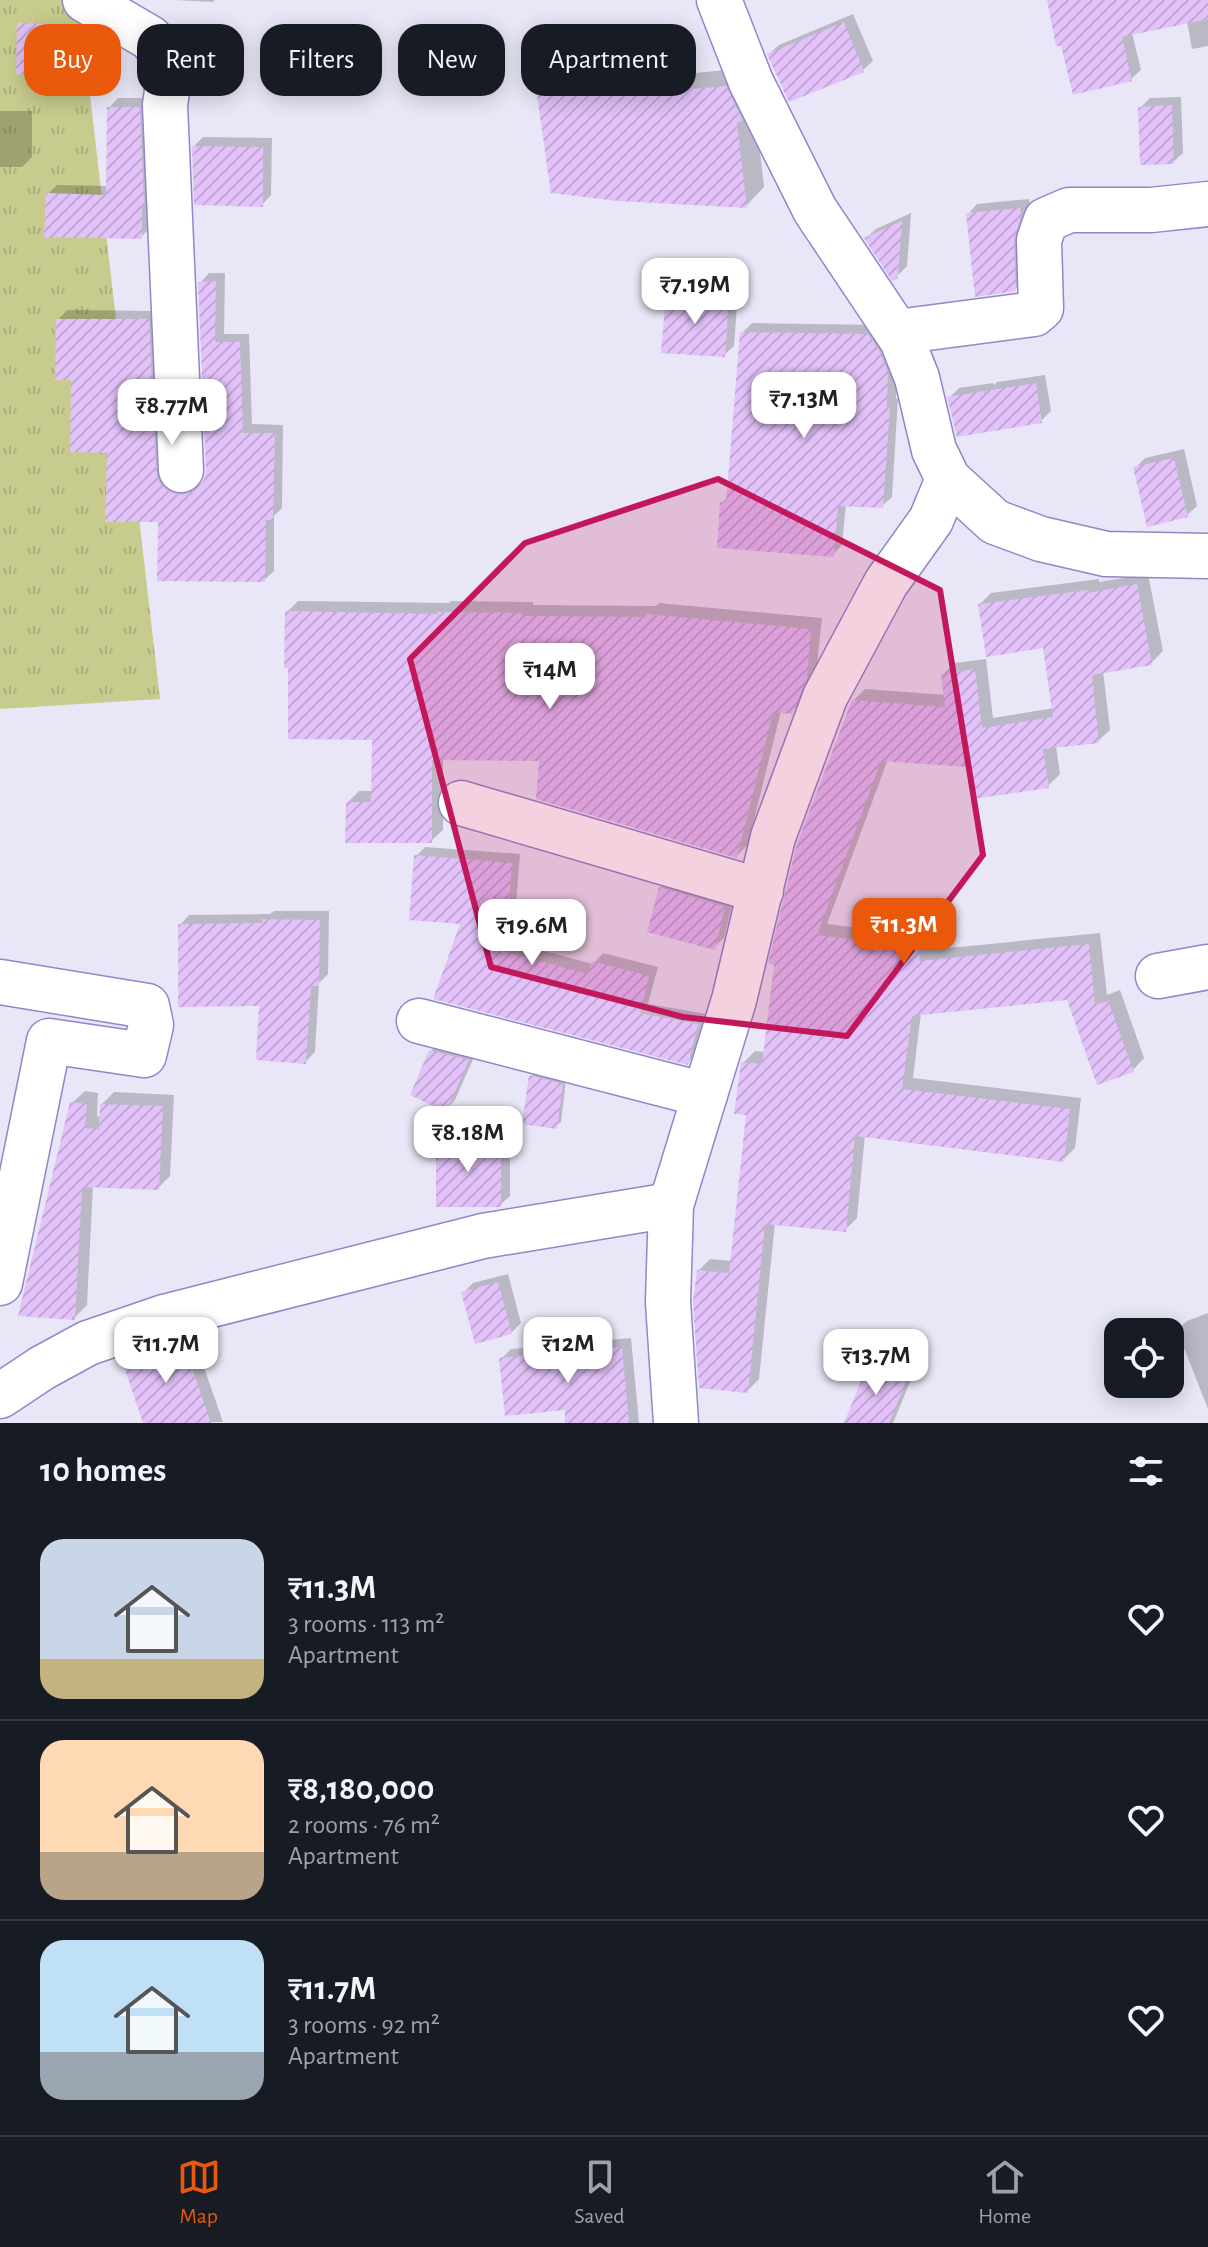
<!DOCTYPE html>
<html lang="en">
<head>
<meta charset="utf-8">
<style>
  body { margin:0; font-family:"Alegreya Sans",sans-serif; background:#20242c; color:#f1f3f6; height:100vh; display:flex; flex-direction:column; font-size:30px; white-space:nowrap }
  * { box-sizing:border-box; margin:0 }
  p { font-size:26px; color:#9ea1a6 }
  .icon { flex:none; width:44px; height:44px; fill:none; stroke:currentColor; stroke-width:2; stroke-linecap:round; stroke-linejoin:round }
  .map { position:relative; height:1423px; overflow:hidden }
  .details { display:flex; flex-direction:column; background:#171b24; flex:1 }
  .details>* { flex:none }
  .guide { position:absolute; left:24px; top:24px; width:800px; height:72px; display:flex; gap:16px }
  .tools { position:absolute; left:1104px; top:1318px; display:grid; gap:16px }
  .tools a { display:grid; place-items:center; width:80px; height:80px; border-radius:16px; background:#171b24; box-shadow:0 4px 20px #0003; font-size:40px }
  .price { position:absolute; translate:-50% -68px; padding:0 18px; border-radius:16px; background:#fff; color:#222; font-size:26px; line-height:52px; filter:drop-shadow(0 2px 4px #0008) }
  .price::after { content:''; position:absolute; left:50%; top:48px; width:24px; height:18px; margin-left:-12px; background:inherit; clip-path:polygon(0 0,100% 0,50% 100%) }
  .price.current { background:#ea580c; color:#fff }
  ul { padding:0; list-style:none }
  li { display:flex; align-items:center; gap:24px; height:200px; padding:0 40px }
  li+li { border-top:2px solid #363941 }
  li span { display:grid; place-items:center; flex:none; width:224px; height:160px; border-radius:24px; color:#555 }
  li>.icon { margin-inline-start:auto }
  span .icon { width:96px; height:96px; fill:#fffc; stroke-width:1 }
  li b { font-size:34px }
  h2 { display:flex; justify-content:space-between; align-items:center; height:96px; padding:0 40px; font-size:34px }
  .tag { padding:0 28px; border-radius:24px; background:#171b24; box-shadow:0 4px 20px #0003; font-size:28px; line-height:72px }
  .tag.current { background:#ea580c; color:#fff }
  .menu { display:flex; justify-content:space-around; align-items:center; height:112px; border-top:2px solid #363941; background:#171b24; font-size:22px; color:#9ea1a6 }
  .menu a { display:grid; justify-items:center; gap:4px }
  .menu .current { color:#ea580c }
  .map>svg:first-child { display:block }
  .grass { fill:url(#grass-tufts) }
  .shadow { fill:#0003 }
  .building { fill:url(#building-hatch) }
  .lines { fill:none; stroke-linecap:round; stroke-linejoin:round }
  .minor-casing { stroke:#9186ca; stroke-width:47 }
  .minor { stroke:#fff; stroke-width:44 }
  .marked { fill:#c2185b; fill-opacity:0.2; stroke:#c2185b; stroke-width:6; stroke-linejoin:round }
</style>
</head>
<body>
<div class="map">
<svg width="1208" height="1423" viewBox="0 0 1208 1423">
  <defs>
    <pattern id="grass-tufts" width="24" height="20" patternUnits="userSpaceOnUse" patternTransform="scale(2)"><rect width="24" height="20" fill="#c7cb8d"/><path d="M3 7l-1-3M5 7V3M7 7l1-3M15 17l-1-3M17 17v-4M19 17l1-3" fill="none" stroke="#abaf7b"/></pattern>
    <pattern id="building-hatch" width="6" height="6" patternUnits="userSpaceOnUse" patternTransform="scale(2)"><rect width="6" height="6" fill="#e2c2f9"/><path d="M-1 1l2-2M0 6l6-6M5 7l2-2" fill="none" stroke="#c2a7d7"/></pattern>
  </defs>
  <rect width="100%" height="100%" fill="#e9e7f7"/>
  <path class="grass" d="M 0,0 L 79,0 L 160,699 L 0,709 Z"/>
  <path class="shadow" d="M 174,0 L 215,0 L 213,2 Z
    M 1049,0 L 1208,0 L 1208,46 L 1192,49 L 1187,21 L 1132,33 L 1141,70 L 1131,79 Z
    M 853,14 L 873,61 L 863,70 L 769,54 L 779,45 Z
    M 649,31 L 677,75 L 744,68 L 755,106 L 764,187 L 746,206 L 539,97 L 558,78 Z
    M 1181,97 L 1183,153 L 1173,162 L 1140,108 L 1150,98 Z
    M 118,98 L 149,98 L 151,227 L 141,237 L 48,194 L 57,185 L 108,186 L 109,108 Z
    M 0,111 L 32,111 L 32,157 L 22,167 L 0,167 Z
    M 203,137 L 272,138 L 271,195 L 262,205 L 194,146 Z
    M 1029,199 L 1030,205 L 1023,229 L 1024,280 L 1015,289 L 968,214 L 977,204 Z
    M 911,213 L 907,266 L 897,276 L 866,238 L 876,229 Z
    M 209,273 L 225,273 L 224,334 L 249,334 L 252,424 L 283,425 L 282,508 L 274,516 L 274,571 L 264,580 L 160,521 L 109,451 L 73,378 L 58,320 L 67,310 L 158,311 L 193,486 L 205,483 L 208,470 L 200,283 Z
    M 677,286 L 738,290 L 734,346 L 724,355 L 668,296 Z
    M 752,323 L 878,325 L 897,362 L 896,399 L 898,398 L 892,497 L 882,506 L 846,504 L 842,545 L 833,555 L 722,503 L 729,496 L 742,333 Z
    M 1045,375 L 1051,411 L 1041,421 L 949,398 L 959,388 L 993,383 L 994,385 L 997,382 Z
    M 1184,449 L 1197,506 L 1187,515 L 1135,468 L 1145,458 Z
    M 1148,574 L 1163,651 L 1151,663 L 1103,671 L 1110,730 L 1098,741 L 1056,746 L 1060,774 L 1048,786 L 969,765 L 888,759 L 827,924 L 931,937 L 929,950 L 1100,933 L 1107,995 L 1120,990 L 1144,1058 L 1133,1070 L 1068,998 L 921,1013 L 913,1078 L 1081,1098 L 1075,1148 L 1063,1160 L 865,1135 L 857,1218 L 845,1230 L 775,1223 L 759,1379 L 747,1391 L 698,1271 L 710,1259 L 732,1261 L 748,1114 L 743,1063 L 755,1051 L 765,1052 L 853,701 L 865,689 L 946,695 L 943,674 L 955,663 L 986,659 L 993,718 L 1054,708 L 1045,646 L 980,604 L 991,593 L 1099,579 L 1099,582 Z
    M 298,601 L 449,603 L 451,601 L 533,602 L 533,605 L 656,606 L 659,603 L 822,618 L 817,665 L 803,700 L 791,712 L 781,711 L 748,844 L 737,856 L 541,759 L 443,758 L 443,830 L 431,841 L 348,802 L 359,791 L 373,791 L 374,738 L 287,612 Z
    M 425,847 L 520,854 L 513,943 L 593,964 L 603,953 L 658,967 L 648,1004 L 707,1014 L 697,1053 L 687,1063 L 436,997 L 463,922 L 416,856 Z
    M 670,879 L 734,897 L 724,938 L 714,947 L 660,888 Z
    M 274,911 L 329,911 L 328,974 L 319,983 L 315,1052 L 305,1062 L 261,1004 L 180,925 L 189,915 L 270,914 Z
    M 441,1041 L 477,1050 L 455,1100 L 446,1109 L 431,1051 Z
    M 535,1072 L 566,1080 L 561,1122 L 556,1126 L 531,1076 Z
    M 85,1091 L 98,1093 L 97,1116 L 101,1117 L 102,1104 L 114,1092 L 174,1095 L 170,1176 L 158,1188 L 93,1185 L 87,1305 L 74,1318 L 72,1103 Z
    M 447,1131 L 510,1131 L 510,1196 L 500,1205 L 438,1141 Z
    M 508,1274 L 521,1323 L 511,1333 L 464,1292 L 473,1283 Z
    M 1208,1313 L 1208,1409 L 1177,1330 L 1187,1321 Z
    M 191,1330 L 223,1422 L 145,1423 L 123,1359 L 133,1349 Z
    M 631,1338 L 639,1423 L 567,1423 L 567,1408 L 501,1359 L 511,1349 Z
    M 880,1356 L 915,1370 L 893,1423 L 846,1423 L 870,1365 Z"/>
  <path class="building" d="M 1047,0 L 1208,0 L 1208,19 L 1122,37 L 1132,81 L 1073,95 L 1061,46 L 1056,46 Z
    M 844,22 L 864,72 L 789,102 L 767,54 Z
    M 17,23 L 61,24 L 61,76 L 16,74 Z
    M 630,48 L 659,92 L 726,86 L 743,121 L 737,123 L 747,208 L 618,201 L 551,193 L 537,96 Z
    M 1172,105 L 1174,164 L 1140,165 L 1138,107 Z
    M 107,107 L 140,107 L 144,204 L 142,204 L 142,239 L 44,237 L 46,193 L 106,195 Z
    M 192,146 L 263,147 L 263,207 L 194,205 Z
    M 1020,208 L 1021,216 L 1014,240 L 1016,291 L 975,297 L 966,213 Z
    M 902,221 L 898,278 L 892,281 L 864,238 Z
    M 216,281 L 215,342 L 240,342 L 243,433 L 275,433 L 273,520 L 266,520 L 265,582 L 157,581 L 158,522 L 105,522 L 107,453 L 70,452 L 71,380 L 55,380 L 56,319 L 149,319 L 156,472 L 160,484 L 169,492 L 183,495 L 195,491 L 203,481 L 206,470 L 198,282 Z
    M 666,295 L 729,299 L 725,357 L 661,353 Z
    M 740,332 L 868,334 L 880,352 L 888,372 L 887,407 L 890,407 L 883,508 L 838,506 L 834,557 L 717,548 L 720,502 L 726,503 Z
    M 1036,383 L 1042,423 L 957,437 L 947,397 L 984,391 L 985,395 L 985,391 Z
    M 1174,458 L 1188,517 L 1147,527 L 1133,467 Z
    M 1137,584 L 1152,665 L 1092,675 L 1099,743 L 1043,749 L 1049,788 L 972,799 L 967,767 L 881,761 L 817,935 L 920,948 L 919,961 L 1089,944 L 1095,1005 L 1108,1001 L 1134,1072 L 1097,1085 L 1067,1000 L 912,1016 L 902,1089 L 1070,1109 L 1064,1162 L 855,1136 L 846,1232 L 765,1224 L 748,1393 L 699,1388 L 693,1303 L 697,1270 L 729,1273 L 746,1115 L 734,1114 L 741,1062 L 762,1064 L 774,965 L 768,963 L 797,844 L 852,700 L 945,707 L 941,674 L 975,669 L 982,728 L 1053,717 L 1043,648 L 986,657 L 978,604 L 1088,590 L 1088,593 Z
    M 285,611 L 437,614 L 437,612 L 522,613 L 522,616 L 645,617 L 646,614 L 811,629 L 807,678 L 792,714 L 773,712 L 737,858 L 536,799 L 539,761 L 432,760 L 432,843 L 345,843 L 346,802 L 371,802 L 372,740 L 288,739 L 288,668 L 284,668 Z
    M 414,855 L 512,863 L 505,952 L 588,974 L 592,961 L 649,976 L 640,1013 L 698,1024 L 688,1065 L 433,999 L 460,924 L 409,920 Z
    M 659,887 L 725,907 L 715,950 L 647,932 Z
    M 262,919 L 320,920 L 319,986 L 311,986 L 306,1064 L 256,1060 L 259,1006 L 178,1007 L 178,924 L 262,923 Z
    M 429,1050 L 469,1060 L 446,1112 L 410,1095 Z
    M 529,1075 L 563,1084 L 557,1129 L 522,1124 Z
    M 70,1102 L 87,1104 L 85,1128 L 99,1129 L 100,1104 L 163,1106 L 159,1190 L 82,1187 L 75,1320 L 18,1316 Z
    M 436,1140 L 501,1140 L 501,1207 L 436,1207 Z
    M 498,1282 L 512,1334 L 475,1344 L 461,1292 Z
    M 182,1338 L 211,1423 L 143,1423 L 121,1358 Z
    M 622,1347 L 629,1423 L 565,1423 L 565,1410 L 505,1416 L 499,1358 Z
    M 868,1364 L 907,1380 L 889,1423 L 844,1423 Z"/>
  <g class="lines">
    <g class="minor-casing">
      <path id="minor" d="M 85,0 L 150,38 L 171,64 L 165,105 L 181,470
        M 897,332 L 1034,314 L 1041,308 L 1039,240 L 1046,220 L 1069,210 L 1151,210 L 1208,204
        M 948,479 L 995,522 L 1041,539 L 1106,554 L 1208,556
        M 461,803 L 761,891
        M 1158,976 L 1208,967
        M 0,982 L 147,1006 L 151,1025 L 144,1055 L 49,1041 L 0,1283
        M 419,1021 L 705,1095
        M 671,1205 L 668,1302 L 676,1423
        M 0,1396 L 42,1368 L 88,1343 L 164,1317 L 483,1236 L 671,1205 L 734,1000 L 773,837 L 825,697 L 886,583 L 931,520 L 948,479 L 934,450 L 917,378 L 902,340 L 815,210 L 751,82 L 719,0"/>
    </g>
    <use href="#minor" class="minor"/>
  </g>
  <path class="marked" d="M 718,479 L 940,590 L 983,855 L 847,1036 L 683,1017 L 491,967 L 410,659 L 525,543 Z"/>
</svg>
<div class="tools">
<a><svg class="icon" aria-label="locate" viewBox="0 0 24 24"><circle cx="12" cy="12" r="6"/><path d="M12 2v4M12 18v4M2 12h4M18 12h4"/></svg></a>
</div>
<b class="price" style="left:695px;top:326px">₹7.19M</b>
<b class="price" style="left:804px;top:440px">₹7.13M</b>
<b class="price" style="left:172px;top:447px">₹8.77M</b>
<b class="price" style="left:550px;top:711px">₹14M</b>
<b class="price current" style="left:904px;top:966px">₹11.3M</b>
<b class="price" style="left:532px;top:967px">₹19.6M</b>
<b class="price" style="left:468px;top:1174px">₹8.18M</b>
<b class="price" style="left:166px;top:1385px">₹11.7M</b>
<b class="price" style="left:568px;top:1385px">₹12M</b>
<b class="price" style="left:876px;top:1397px">₹13.7M</b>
<div class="guide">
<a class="tag current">Buy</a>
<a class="tag">Rent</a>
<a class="tag">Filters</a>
<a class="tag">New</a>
<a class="tag">Apartment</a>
</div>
</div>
<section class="details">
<h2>10 homes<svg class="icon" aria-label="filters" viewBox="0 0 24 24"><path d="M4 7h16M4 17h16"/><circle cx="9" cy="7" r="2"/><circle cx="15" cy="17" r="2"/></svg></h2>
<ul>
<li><span style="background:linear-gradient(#c9d6e8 75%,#c2b280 0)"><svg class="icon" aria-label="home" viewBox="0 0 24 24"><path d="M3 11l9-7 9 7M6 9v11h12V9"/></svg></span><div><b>₹11.3M</b><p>3 rooms · 113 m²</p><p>Apartment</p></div><svg class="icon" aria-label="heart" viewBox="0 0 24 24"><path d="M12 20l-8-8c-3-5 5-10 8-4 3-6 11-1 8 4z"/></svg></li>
<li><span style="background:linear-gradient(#ffd9b3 70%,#b9a48a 0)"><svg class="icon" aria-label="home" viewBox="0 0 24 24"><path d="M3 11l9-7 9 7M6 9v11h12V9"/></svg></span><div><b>₹8,180,000</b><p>2 rooms · 76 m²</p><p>Apartment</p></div><svg class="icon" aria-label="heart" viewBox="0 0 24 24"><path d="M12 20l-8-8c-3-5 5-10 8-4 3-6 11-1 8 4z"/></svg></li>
<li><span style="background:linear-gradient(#bfe0f5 70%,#9aa5b1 0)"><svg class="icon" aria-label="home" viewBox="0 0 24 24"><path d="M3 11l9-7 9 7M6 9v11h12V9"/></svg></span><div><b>₹11.7M</b><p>3 rooms · 92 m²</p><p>Apartment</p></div><svg class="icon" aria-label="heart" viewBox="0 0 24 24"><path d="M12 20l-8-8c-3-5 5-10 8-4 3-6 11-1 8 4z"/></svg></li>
</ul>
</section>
<nav class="menu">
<a class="current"><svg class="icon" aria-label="map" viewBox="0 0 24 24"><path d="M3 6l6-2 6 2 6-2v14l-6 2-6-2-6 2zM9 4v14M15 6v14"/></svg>Map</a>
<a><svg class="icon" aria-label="saved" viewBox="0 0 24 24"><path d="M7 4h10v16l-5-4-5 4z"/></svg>Saved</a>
<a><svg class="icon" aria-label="home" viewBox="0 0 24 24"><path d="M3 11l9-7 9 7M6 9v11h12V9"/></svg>Home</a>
</nav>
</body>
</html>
